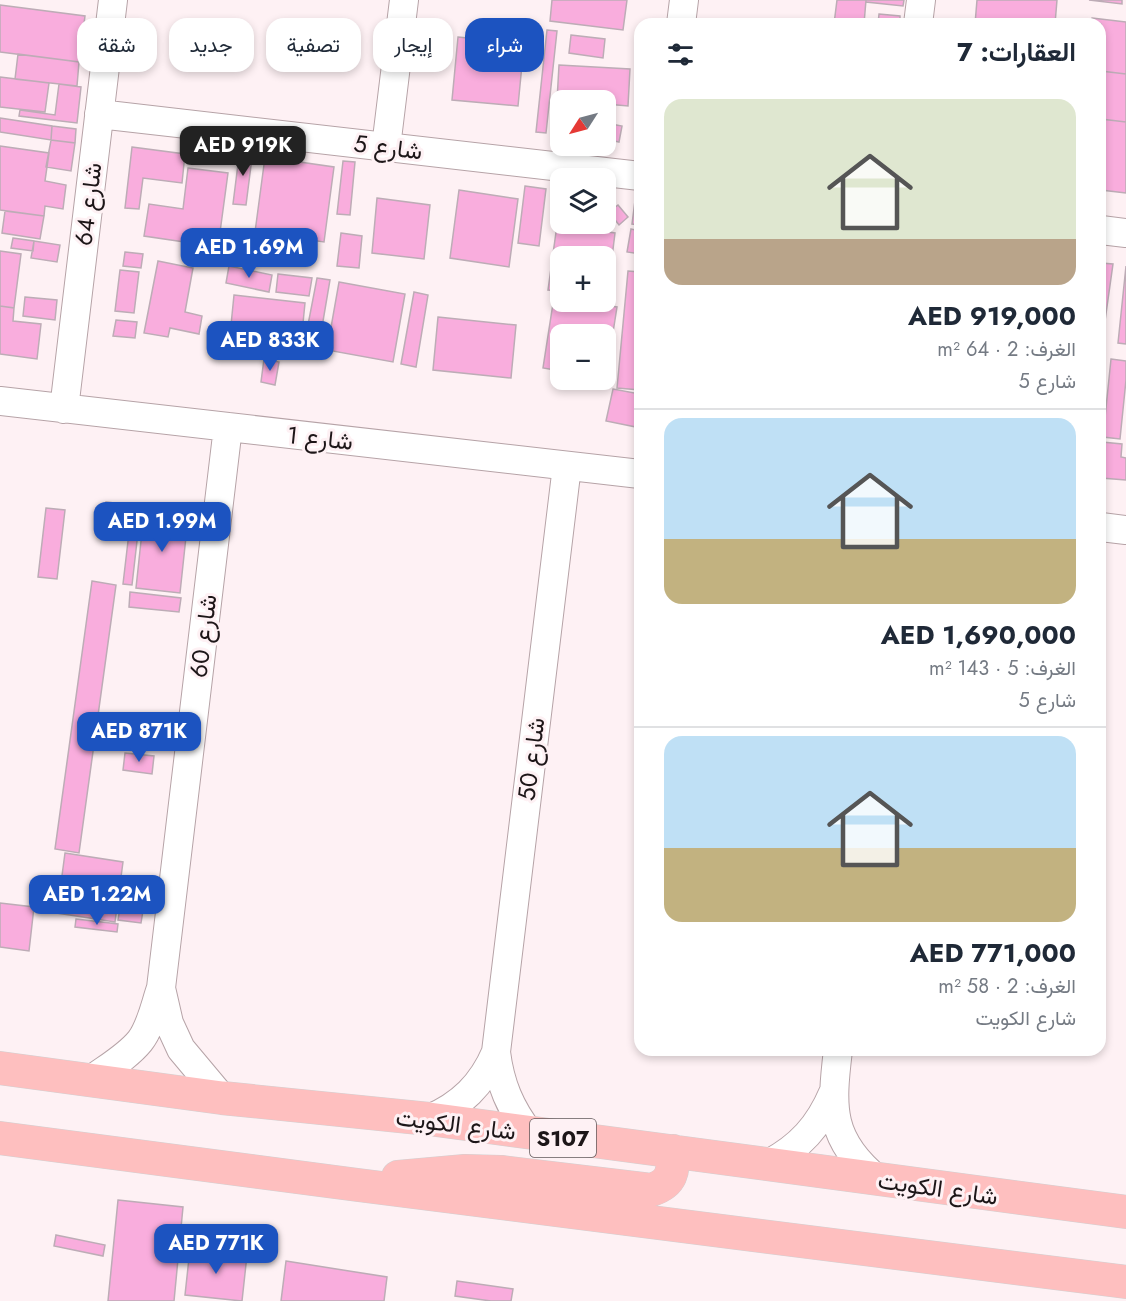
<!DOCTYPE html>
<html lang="ar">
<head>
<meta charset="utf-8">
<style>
  body { margin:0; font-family:Jost,Vazirmatn,sans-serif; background:#f6f6f7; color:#1f2937; direction:rtl; height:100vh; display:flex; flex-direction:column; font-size:22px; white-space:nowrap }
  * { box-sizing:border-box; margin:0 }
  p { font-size:20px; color:#747a83 }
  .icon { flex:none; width:33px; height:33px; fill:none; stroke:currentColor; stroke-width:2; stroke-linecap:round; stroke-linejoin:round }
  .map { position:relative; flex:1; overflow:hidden; direction:ltr }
  .sheet { position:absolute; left:634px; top:18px; width:472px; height:1038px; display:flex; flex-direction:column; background:#fff; border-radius:18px; box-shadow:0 3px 9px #0003; direction:rtl }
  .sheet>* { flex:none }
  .top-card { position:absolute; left:18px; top:18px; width:526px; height:54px; direction:rtl; display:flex; gap:12px }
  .needle { width:39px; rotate:234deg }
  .controls { position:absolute; left:550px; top:90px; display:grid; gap:12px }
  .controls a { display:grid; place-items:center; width:66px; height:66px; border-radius:12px; background:#fff; box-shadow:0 3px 9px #0003; font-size:30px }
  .price { position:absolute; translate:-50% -51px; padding:0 14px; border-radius:12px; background:#1c53c0; color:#fff; font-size:20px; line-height:39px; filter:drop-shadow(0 2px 3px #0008) }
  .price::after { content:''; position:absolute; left:50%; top:36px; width:18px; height:14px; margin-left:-9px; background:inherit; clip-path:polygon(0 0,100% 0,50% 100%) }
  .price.selected { background:#222; color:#fff }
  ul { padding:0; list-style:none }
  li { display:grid; align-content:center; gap:12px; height:318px; padding:0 30px }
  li+li { border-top:2px solid #e0e1e3 }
  li span { display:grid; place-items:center; height:186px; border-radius:18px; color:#555 }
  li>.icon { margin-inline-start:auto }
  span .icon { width:108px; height:108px; fill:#fffc; stroke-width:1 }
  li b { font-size:26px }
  h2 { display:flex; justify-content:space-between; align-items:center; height:72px; padding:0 30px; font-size:26px }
  .pill { padding:0 21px; border-radius:18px; background:#fff; box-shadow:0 3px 9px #0003; font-size:21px; line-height:54px }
  .pill.selected { background:#1c53c0; color:#fff }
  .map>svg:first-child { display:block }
  .building { fill:#f9addd; stroke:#bdacb6; stroke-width:1.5 }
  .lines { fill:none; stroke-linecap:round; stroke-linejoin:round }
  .street-casing { stroke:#b6a3a7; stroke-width:30 }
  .primary-casing { stroke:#d2d0d1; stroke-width:34 }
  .street { stroke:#fff; stroke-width:28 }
  .primary { stroke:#febfbf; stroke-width:33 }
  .labels { text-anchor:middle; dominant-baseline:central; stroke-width:6; stroke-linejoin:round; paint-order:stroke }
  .shield { fill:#fef1f4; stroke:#60585a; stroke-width:1.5 }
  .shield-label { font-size:22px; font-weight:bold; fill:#1d1618 }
  .street-label { font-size:24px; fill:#1d1618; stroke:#fef1f4 }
</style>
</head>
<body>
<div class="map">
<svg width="1126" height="1301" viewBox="0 0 1126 1301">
  <rect width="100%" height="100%" fill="#fef1f4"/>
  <path class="building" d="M 552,0 L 627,0 L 623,30 L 550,21 Z
    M 837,0 L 866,0 L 864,24 L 834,24 Z
    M 866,0 L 904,0 L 903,6 L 866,2 Z
    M 977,0 L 1057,0 L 1055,24 L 975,24 Z
    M 1089,0 L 1122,0 L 1122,4 Z
    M 0,5 L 85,16 L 79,62 L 0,52 Z
    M 879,14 L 900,16 L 900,24 L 878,24 Z
    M 1092,18 L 1126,22 L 1126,74 L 1101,71 L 1101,24 L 1091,24 Z
    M 436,26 L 448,27 L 446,66 L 433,66 Z
    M 547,30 L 557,31 L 546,133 L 536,132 Z
    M 571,35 L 605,39 L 603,58 L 569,53 Z
    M 458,37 L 524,44 L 518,106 L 452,100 Z
    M 18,54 L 79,62 L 77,86 L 15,79 Z
    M 559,65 L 630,69 L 628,106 L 606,104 L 606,100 L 557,101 Z
    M 1101,71 L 1126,74 L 1126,122 L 1101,119 Z
    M 0,77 L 49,83 L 45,112 L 0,107 Z
    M 59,84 L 81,87 L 77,123 L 19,116 L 20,110 L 55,115 Z
    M 0,118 L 52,126 L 51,140 L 0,132 Z
    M 1101,119 L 1126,122 L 1126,193 L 1101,190 Z
    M 606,123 L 622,126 L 619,142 L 606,139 Z
    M 52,126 L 76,129 L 75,143 L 51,140 Z
    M 51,140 L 75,143 L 71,171 L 46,167 Z
    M 0,146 L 49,153 L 45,181 L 66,185 L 63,209 L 45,206 L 44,216 L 0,210 Z
    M 132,147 L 185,154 L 182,183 L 143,178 L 139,209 L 125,208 Z
    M 240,148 L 253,150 L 246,205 L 233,204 Z
    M 265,157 L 334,167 L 324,242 L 255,232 Z
    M 343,161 L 355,162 L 350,215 L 337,214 Z
    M 188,168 L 228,173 L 218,247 L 144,236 L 149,204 L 183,209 Z
    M 525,186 L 546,189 L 539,246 L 518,243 Z
    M 459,190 L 518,199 L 509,267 L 450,258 Z
    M 636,193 L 640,194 L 640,225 L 632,224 Z
    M 377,198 L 430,205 L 424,259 L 372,253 Z
    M 618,205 L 628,217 L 619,225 L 609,212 Z
    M 5,211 L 44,216 L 40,239 L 2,233 Z
    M 557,225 L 615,233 L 607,298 L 606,256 L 561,256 L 561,291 L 548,290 Z
    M 631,229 L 640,231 L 640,254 L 627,252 Z
    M 341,233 L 362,236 L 359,268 L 337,266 Z
    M 13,238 L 34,241 L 33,251 L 11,248 Z
    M 34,241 L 60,245 L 57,262 L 31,258 Z
    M 0,251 L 21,254 L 14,308 L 0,306 Z
    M 125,252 L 143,254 L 141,268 L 123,266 Z
    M 158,261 L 193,268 L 185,312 L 202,316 L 199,334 L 170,328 L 168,337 L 144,333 Z
    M 1101,263 L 1113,264 L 1103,335 L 1101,335 Z
    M 229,266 L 272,275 L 269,292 L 226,283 Z
    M 1126,266 L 1126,344 L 1118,343 Z
    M 120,270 L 139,272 L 134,313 L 115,311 Z
    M 628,271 L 640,272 L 640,390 L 617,388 Z
    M 278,274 L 312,278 L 309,296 L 276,292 Z
    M 317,278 L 330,280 L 321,333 L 307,330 Z
    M 339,282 L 405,294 L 393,362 L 327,350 Z
    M 414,292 L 428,295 L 416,367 L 401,364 Z
    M 234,295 L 305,303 L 300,353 L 229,345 Z
    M 25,297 L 57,300 L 55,320 L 23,316 Z
    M 554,297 L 561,299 L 561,302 L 580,302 L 617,307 L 606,377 L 606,334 L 561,334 L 561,371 L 543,368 Z
    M 0,306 L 14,308 L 13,321 L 41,324 L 37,359 L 0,354 Z
    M 438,317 L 516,325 L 511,378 L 433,370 Z
    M 116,320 L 137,322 L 135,338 L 113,336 Z
    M 264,359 L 279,362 L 275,385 L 261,382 Z
    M 1111,359 L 1126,361 L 1126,380 L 1120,439 L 1103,437 Z
    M 613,389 L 640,394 L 636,427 L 606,421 Z
    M 1102,442 L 1122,444 L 1121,457 L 1126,458 L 1126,480 L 1101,478 Z
    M 106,502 L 141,506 L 132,585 L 123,584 L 130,524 L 104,521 Z
    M 46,508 L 65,510 L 57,579 L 38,577 Z
    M 144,513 L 188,518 L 180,593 L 136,588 Z
    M 92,581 L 116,585 L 79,853 L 55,849 Z
    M 130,592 L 181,598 L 179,612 L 129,607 Z
    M 125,753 L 154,756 L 152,774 L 123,770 Z
    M 65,853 L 123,862 L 115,922 L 57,913 Z
    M 123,889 L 146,892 L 141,923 L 118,920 Z
    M 0,903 L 34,907 L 29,951 L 0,947 Z
    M 76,919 L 118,924 L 117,932 L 75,927 Z
    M 118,1200 L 183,1207 L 174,1301 L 108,1301 Z
    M 56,1235 L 105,1245 L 103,1256 L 54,1246 Z
    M 190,1249 L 247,1255 L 242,1301 L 185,1295 Z
    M 286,1261 L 387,1277 L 384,1301 L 281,1301 Z
    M 457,1281 L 513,1289 L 511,1301 L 491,1301 L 455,1296 Z"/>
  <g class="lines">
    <g class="street-casing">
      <path id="street" d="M 681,24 L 684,0
        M 918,24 L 921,0
        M 99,114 L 640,176
        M 386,147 L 404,0
        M 1101,230 L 1126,233
        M 0,401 L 640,474
        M 64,409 L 113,0
        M 1101,527 L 1126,530
        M 161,988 L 169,1023 L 181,1049 L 222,1098
        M 838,1050 C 831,1108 829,1140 878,1180
        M 91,1080 C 107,1068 127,1057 140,1041 C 151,1027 155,1005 161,988 L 228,427
        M 429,1119 C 461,1105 482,1085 496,1052
        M 530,1134 C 510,1108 500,1084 496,1052 L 567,466
        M 768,1164 C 800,1147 819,1126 833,1093"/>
    </g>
    <g class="primary-casing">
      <path id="primary" d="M 0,1068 L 222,1098 L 429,1119 L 1126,1212
        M 0,1138 L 358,1185 L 1126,1282
        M 398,1177 L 465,1171 L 501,1172 L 651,1190 C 673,1183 673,1172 673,1151"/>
    </g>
    <use href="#street" class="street"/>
    <use href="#primary" class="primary"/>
  </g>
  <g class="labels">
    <rect class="shield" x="530" y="1119" width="66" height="38" rx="4.5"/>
    <g class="shield-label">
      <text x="563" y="1138">S107</text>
    </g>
    <g class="street-label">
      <text transform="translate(388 147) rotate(7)">شارع 5</text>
      <text transform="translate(88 204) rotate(-83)">شارع 64</text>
      <text transform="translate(320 438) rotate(6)">شارع 1</text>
      <text transform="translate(203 636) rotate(-83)">شارع 60</text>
      <text transform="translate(531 759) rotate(-83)">شارع 50</text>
      <text transform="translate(456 1124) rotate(7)">شارع الكويت</text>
      <text transform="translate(938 1188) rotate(8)">شارع الكويت</text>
    </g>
  </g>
</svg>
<div class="controls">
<a><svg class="needle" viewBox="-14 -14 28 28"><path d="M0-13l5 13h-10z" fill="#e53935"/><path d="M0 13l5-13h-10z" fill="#747a83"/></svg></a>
<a><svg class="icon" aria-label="layers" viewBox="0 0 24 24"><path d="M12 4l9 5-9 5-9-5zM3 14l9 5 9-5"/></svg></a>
<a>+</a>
<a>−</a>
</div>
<b class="price selected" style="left:243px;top:177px">AED 919K</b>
<b class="price" style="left:249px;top:279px">AED 1.69M</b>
<b class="price" style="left:270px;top:372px">AED 833K</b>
<b class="price" style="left:162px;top:553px">AED 1.99M</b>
<b class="price" style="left:139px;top:763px">AED 871K</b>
<b class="price" style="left:97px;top:926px">AED 1.22M</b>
<b class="price" style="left:216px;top:1275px">AED 771K</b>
<div class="top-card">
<a class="pill selected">شراء</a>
<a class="pill">إيجار</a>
<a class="pill">تصفية</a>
<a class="pill">جديد</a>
<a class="pill">شقة</a>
</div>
<section class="sheet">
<h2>العقارات: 7<svg class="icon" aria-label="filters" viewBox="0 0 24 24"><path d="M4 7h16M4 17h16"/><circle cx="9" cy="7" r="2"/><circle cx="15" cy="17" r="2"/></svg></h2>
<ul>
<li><span style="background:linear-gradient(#dfe7d0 75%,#b9a48a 0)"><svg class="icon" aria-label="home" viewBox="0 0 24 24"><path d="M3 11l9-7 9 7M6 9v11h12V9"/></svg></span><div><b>AED 919,000</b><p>الغرف: 2 · 64 m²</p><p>شارع 5</p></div></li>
<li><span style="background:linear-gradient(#bfe0f5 65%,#c2b280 0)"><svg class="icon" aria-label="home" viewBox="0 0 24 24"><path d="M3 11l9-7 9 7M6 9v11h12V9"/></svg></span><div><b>AED 1,690,000</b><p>الغرف: 5 · 143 m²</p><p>شارع 5</p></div></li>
<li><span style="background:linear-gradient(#bfe0f5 60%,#c2b280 0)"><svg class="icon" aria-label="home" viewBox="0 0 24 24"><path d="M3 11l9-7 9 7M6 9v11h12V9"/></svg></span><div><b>AED 771,000</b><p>الغرف: 2 · 58 m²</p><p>شارع الكويت</p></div></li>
</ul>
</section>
</div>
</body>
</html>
